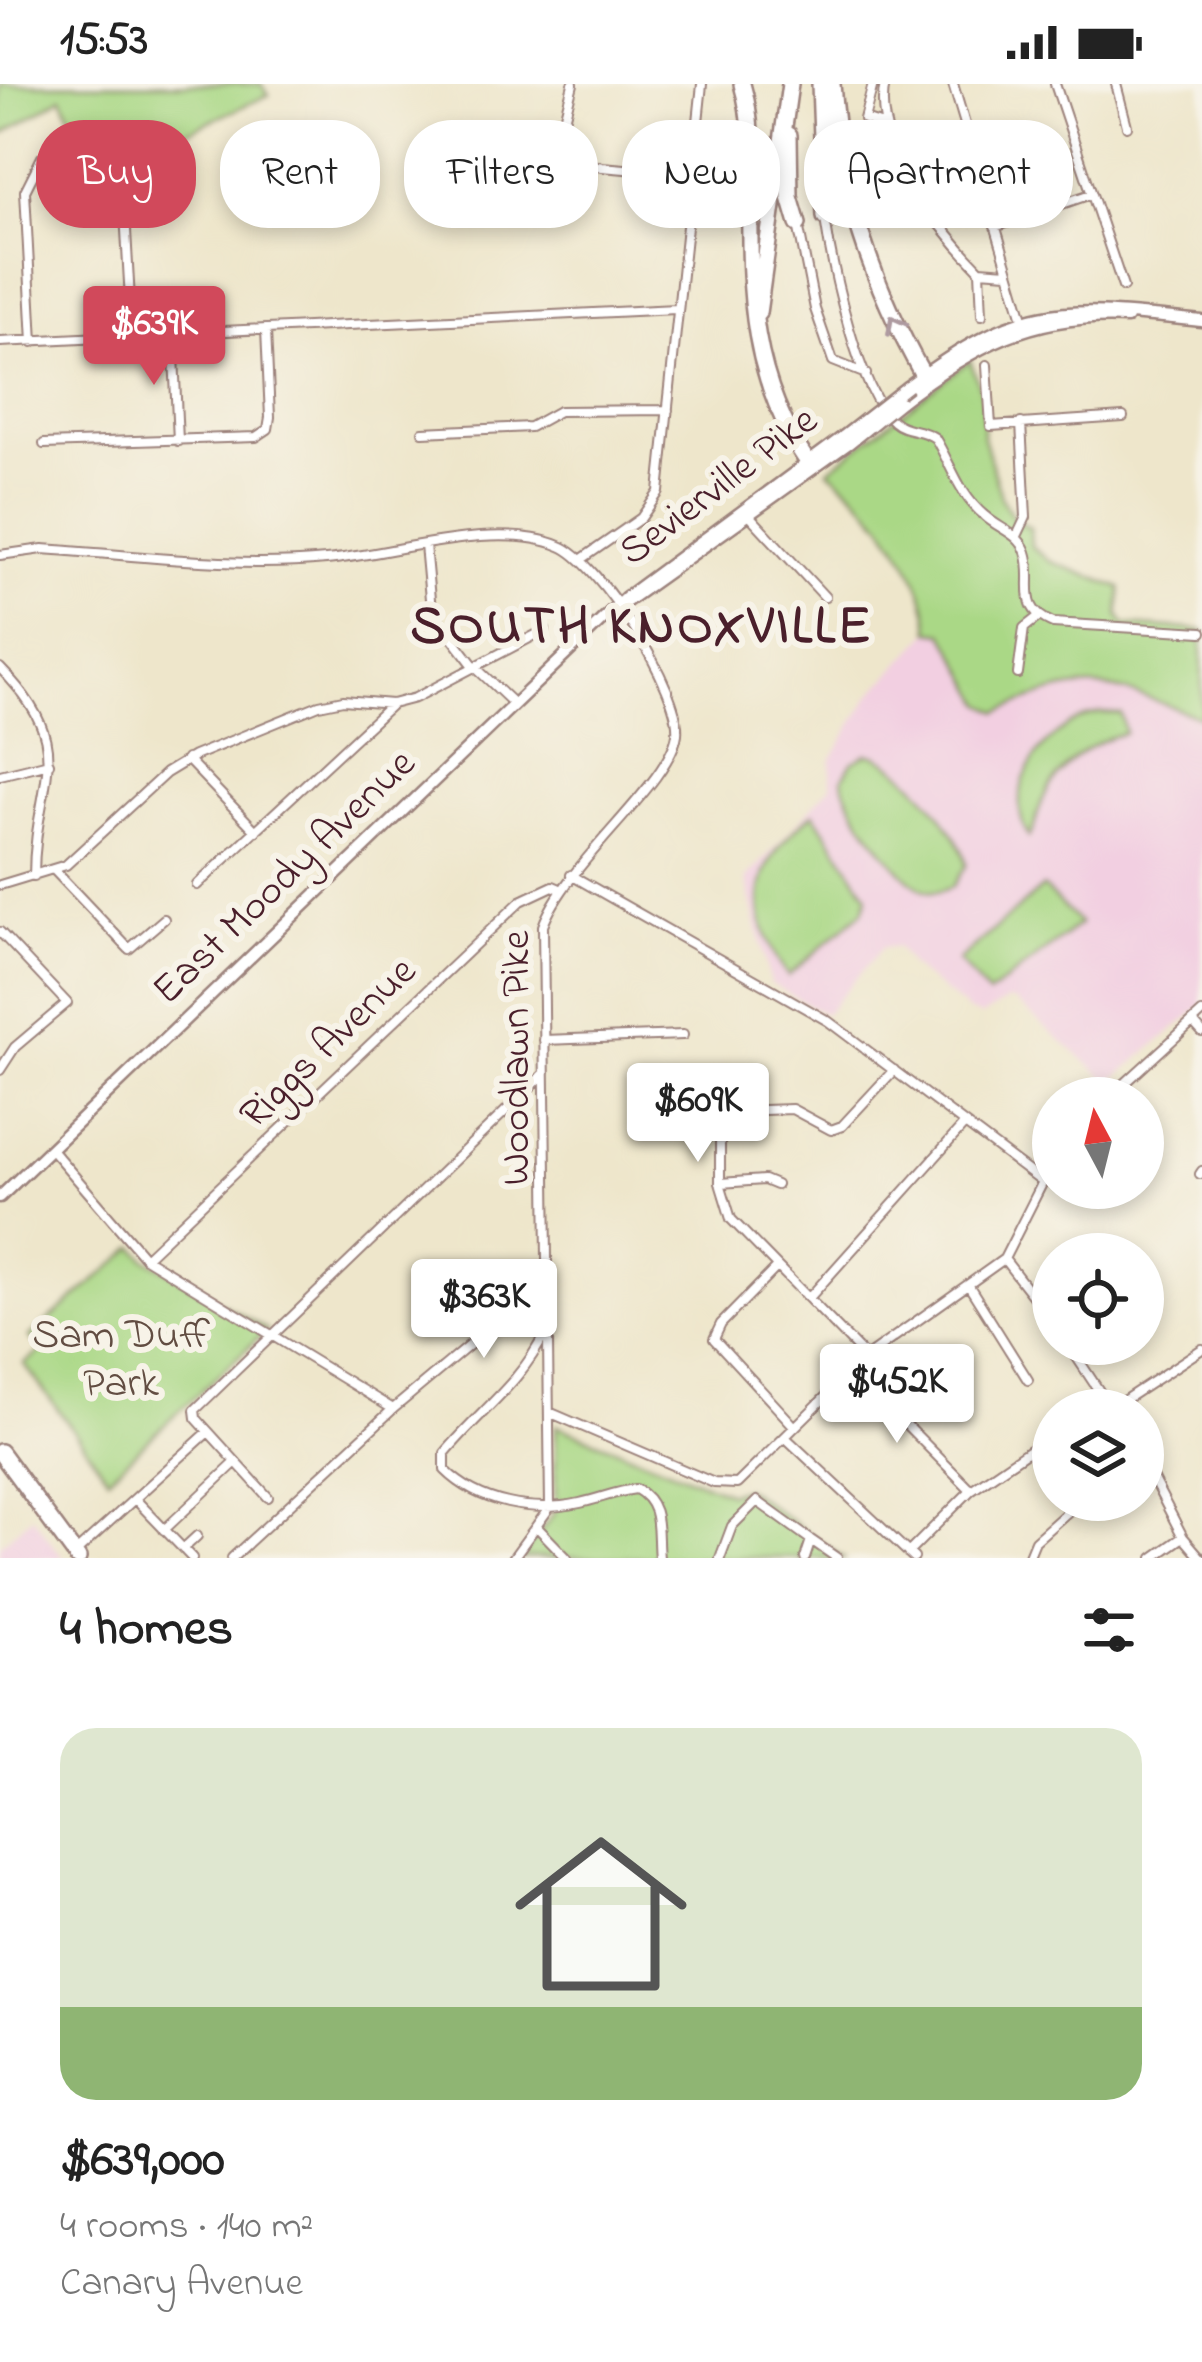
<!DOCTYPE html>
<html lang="en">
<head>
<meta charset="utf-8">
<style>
  body { margin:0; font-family:"Indie Flower",sans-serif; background:#f6f6f6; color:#222; height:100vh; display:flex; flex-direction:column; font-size:45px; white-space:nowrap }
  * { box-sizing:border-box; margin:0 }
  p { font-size:39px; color:#767676 }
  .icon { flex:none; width:66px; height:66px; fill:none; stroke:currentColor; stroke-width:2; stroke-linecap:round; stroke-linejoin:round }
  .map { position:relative; height:1474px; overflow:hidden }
  .drawer { display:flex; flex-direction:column; background:#fff; flex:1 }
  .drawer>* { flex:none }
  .top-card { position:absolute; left:36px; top:36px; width:1131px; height:108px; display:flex; gap:24px }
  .needle { width:78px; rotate:353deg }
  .controls { position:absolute; left:1032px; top:993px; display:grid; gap:24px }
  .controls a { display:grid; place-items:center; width:132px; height:132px; border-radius:50%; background:#fff; box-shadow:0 6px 18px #0003; font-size:60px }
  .price { position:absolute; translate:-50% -102px; padding:0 27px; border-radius:12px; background:#fff; color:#222; font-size:39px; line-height:78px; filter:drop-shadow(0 3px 6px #0008) }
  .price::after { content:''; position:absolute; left:50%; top:72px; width:36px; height:27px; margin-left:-18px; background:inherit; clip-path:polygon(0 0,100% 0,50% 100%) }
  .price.current { background:#d1495b; color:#fff }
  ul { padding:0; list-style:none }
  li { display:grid; align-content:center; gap:24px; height:636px; padding:0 60px }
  li span { display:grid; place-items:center; height:372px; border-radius:36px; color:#555 }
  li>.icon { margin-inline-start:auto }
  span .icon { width:216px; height:216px; fill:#fffc; stroke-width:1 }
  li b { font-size:51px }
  h2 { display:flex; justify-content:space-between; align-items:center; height:144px; padding:0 60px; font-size:51px }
  .pill { padding:0 42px; border-radius:48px; background:#fff; box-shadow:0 6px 18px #0003; font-size:42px; line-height:108px }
  .pill.current { background:#d1495b; color:#fff }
  .status { display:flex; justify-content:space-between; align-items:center; height:84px; padding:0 60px; background:#fff; direction:ltr }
  .status svg { height:33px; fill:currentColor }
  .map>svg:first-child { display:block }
  .built { fill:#f2cfe1 }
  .green { fill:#aad886; stroke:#7a7c58; stroke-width:3 }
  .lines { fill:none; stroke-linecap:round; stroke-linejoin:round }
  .street-casing { stroke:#9c827b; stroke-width:12 }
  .secondary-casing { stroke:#9c827b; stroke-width:15 }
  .highway-casing { stroke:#9c827b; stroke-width:20 }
  .street { stroke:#fff; stroke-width:8 }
  .secondary { stroke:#fff; stroke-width:10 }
  .highway { stroke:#fff; stroke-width:15 }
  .secondary-bridge-casing { stroke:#9c827b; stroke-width:15; stroke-linecap:butt }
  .secondary-bridge { stroke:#fff; stroke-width:10 }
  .oneway { stroke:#ae9aa0 }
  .labels { text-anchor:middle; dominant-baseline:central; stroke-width:12; stroke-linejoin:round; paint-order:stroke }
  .street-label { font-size:42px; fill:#4a1f2b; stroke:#f7f3e8 }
  .park-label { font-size:42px; fill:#624d42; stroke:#f7f3e8 }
  .district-label { font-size:54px; font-weight:bold; letter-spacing:3px; fill:#4a1f2b; stroke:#f7f3e8 }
</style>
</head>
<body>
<div class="status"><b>15:53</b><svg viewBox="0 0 49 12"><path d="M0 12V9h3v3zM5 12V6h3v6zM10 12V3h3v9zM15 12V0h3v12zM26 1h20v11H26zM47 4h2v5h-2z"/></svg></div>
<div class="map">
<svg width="1202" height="1474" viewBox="0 0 1202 1474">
  <rect width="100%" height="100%" fill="#f7f3e8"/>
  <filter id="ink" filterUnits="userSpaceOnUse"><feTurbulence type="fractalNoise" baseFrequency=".00833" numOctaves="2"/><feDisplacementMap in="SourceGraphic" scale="24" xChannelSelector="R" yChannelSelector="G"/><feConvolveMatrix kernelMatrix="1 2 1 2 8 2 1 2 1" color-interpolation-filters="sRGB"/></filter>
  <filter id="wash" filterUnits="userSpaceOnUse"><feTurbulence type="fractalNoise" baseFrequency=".004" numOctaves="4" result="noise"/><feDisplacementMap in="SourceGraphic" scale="48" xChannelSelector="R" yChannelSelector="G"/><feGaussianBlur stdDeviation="2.7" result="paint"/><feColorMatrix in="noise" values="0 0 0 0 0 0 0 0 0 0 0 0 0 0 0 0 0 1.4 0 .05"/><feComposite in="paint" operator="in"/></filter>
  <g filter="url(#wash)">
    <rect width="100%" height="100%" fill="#eee6cb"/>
    <path class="built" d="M 930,547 L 943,549 L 973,602 L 999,628 L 1045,607 L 1087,598 L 1116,602 L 1202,634 L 1202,922 L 1110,998 L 1016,918 L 1008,916 L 981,932 L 968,927 L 912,883 L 897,863 L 883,863 L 825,930 L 770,899 L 746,795 L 831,702 L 831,676 L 869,613 Z
      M 32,1432 L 63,1474 L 0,1474 L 0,1461 Z"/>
    <path class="green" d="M 0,0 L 261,0 L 269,11 L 107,83 L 90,73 L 62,13 L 0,52 Z
      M 970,276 L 983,313 L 983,353 L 1002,416 L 1016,437 L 1030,443 L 1031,462 L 1049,477 L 1121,504 L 1119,531 L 1125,541 L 1202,546 L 1202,634 C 1110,600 1092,587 999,628 L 984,620 L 944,549 L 930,547 C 927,488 873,421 828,386 Z
      M 1100,629 L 1121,630 L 1125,649 C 1088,658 1058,682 1042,717 C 1037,729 1036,744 1029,753 C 998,702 1050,638 1100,629 Z
      M 867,670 C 897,670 966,753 966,782 L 952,803 C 943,807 935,810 925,806 C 902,798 841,716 843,694 L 852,678 Z
      M 814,729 L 868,812 L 863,827 L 788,892 C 743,827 753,776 814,729 Z
      M 1043,803 L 1080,840 L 988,911 L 958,877 Z
      M 135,1163 L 145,1174 L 267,1246 L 108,1393 L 24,1280 L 42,1267 L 29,1253 Z
      M 556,1341 L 729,1409 L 745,1404 L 843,1474 L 521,1474 L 555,1428 Z"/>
  </g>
  <g filter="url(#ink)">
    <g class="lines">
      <g class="street-casing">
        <path id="street" d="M 573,0 L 561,47 L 564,74 L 602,83 L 694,91
          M 873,0 L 864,35 L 886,42
          M 885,0 C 870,60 941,146 980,186 L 1008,188
          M 953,0 L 1025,241
          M 1055,0 L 1123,203
          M 1116,0 L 1127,42
          M 825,135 C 832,182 858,307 893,337 C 905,348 922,344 935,354 C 952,382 959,411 985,432 C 999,445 1019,449 1026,468 C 1036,497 1015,524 1053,539 L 1202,548
          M 798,140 L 815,225 L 833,277 L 866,290
          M 995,143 L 1091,110
          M 980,186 L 982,231
          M 173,250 L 178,357
          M 0,258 L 676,225
          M 33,258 L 25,107 L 42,73 C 75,61 103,62 123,93 L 132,252
          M 987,281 L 991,342 L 1123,333
          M 423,348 L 530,343 L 559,327 L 668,326
          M 44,360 L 256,353 L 268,345 L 270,333 L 266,246
          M 747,429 L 825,513
          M 1017,452 L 1026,433 L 1021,339
          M 425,461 L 431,526 L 474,582 L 514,620
          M 0,471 L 43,465 C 136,471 233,485 326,476 C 392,470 497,436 560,462 C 599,477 682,608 677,650 C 670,700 566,778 543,842 L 550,1423 L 513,1474
          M 582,475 L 641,434 L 659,408 L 702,0
          M 0,584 C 81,666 34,695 34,792
          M 1018,590 L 1024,544 L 1038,533
          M 187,675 L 256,747
          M 0,691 L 49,679
          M 55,787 L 129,865 L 164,835
          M 571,791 L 828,937 L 1041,1097
          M 0,801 L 66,781 L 166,689 L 194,672 L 319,621 L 343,616 L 392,620 L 415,614 L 545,546
          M 197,801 L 392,620
          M 0,848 L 67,919 L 15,963 L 0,986
          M 1193,938 L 1202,948
          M 544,956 L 683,951
          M 1109,1014 L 1202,929
          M 52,1066 L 145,1174 L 393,1325
          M 1200,1090 L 1202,1087
          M 720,1099 L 764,1096 L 776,1101
          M 145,1174 L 521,817 L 553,802 L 560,805
          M 1004,1175 L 1053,1238
          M 775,1185 L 721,1240 L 714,1255 L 795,1343
          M 969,1202 L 1028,1296
          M 809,1214 L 963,1042
          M 545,1249 C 521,1299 480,1327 445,1369 L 445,1386 C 479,1420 534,1429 580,1419 C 599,1415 617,1407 636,1405 C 663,1420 656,1447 659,1474
          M 1068,1260 L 1111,1325
          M 866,1273 L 731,1135 L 720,1099 L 720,1046 L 733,1027 L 792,1025 L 831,1046 L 842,1042 L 894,986
          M 853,1287 L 971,1406
          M 1111,1325 L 1202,1265
          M 1088,1326 L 1105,1314
          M 549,1328 L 714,1399 L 737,1400 L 866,1273 L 1004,1175 L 1053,1078
          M 786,1354 L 914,1474
          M 1143,1376 L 1183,1453 L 1201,1474
          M 268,1413 L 196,1334 L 195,1326 L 543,991
          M 136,1416 L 192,1474
          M 537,1443 L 567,1474
          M 164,1446 L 236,1378
          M 811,1456 L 837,1474
          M 183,1465 L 197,1452
          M 76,1468 L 208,1348
          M 908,1469 L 971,1406 L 1053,1350
          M 232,1474 L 393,1325 L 546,1197
          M 720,1474 L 732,1442 L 757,1417 L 811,1456 L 805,1474
          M 1028,1474 L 1035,1457 L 1081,1416
          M 1153,1474 L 1183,1453"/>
      </g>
      <g class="secondary-casing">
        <path id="secondary" d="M 908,302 C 1026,215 1061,223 1202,237
          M 900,318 C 973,262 1033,229 1127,234
          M 619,523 L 849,359
          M 0,1113 L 626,513 L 844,352"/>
      </g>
      <g class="highway-casing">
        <path id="highway" d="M 742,0 C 753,37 751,74 750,112 C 749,210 751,296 809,380
          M 820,0 L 825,133
          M 832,0 C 840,106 871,198 923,291
          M 789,51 L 790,113 L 798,140
          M 758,229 L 790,0
          M 0,1368 L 78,1474"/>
      </g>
      <use href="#street" class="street"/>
      <use href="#secondary" class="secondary"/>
      <use href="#highway" class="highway"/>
      <g class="secondary-bridge-casing">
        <path id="secondary-bridge" d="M 844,352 L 908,302
          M 849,359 L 900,318"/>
      </g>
      <use href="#secondary-bridge" class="secondary-bridge"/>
    </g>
    <defs><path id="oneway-chevron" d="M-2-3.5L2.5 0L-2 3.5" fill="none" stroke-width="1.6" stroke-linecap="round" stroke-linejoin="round" transform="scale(3)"/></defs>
    <use class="oneway" href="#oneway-chevron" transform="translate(895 240) rotate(-118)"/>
  </g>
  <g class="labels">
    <g class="street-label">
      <text transform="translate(719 403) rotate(-37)">Sevierville Pike</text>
      <text transform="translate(285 794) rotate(-44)">East Moody Avenue</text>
      <text transform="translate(329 960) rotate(-44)">Riggs Avenue</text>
      <text transform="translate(517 974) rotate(-90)">Woodlawn Pike</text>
    </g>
    <g class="park-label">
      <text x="121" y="1252">Sam Duff<tspan x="121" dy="48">Park</tspan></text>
    </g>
    <g class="district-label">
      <text x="642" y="545">SOUTH KNOXVILLE</text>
    </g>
  </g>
</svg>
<div class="controls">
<a><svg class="needle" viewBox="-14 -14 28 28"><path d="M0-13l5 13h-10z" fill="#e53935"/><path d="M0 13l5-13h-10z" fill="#767676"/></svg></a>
<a><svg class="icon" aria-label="locate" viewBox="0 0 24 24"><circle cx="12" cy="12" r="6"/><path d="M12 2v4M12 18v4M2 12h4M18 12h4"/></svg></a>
<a><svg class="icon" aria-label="layers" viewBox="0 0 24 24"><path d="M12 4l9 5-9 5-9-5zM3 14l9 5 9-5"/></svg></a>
</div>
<b class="price current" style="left:154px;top:304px">$639K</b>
<b class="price" style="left:698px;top:1081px">$609K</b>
<b class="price" style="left:484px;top:1277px">$363K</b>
<b class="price" style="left:897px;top:1362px">$452K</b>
<div class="top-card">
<a class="pill current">Buy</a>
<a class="pill">Rent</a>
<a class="pill">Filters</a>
<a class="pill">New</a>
<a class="pill">Apartment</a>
</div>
</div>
<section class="drawer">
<h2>4 homes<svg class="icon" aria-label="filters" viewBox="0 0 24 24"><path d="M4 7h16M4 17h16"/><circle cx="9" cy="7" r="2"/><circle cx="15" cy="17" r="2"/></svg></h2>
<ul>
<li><span style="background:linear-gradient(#dfe7d0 75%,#8fb573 0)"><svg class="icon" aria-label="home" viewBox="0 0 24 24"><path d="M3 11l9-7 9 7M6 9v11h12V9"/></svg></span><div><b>$639,000</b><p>4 rooms · 140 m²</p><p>Canary Avenue</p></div></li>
</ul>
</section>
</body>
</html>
